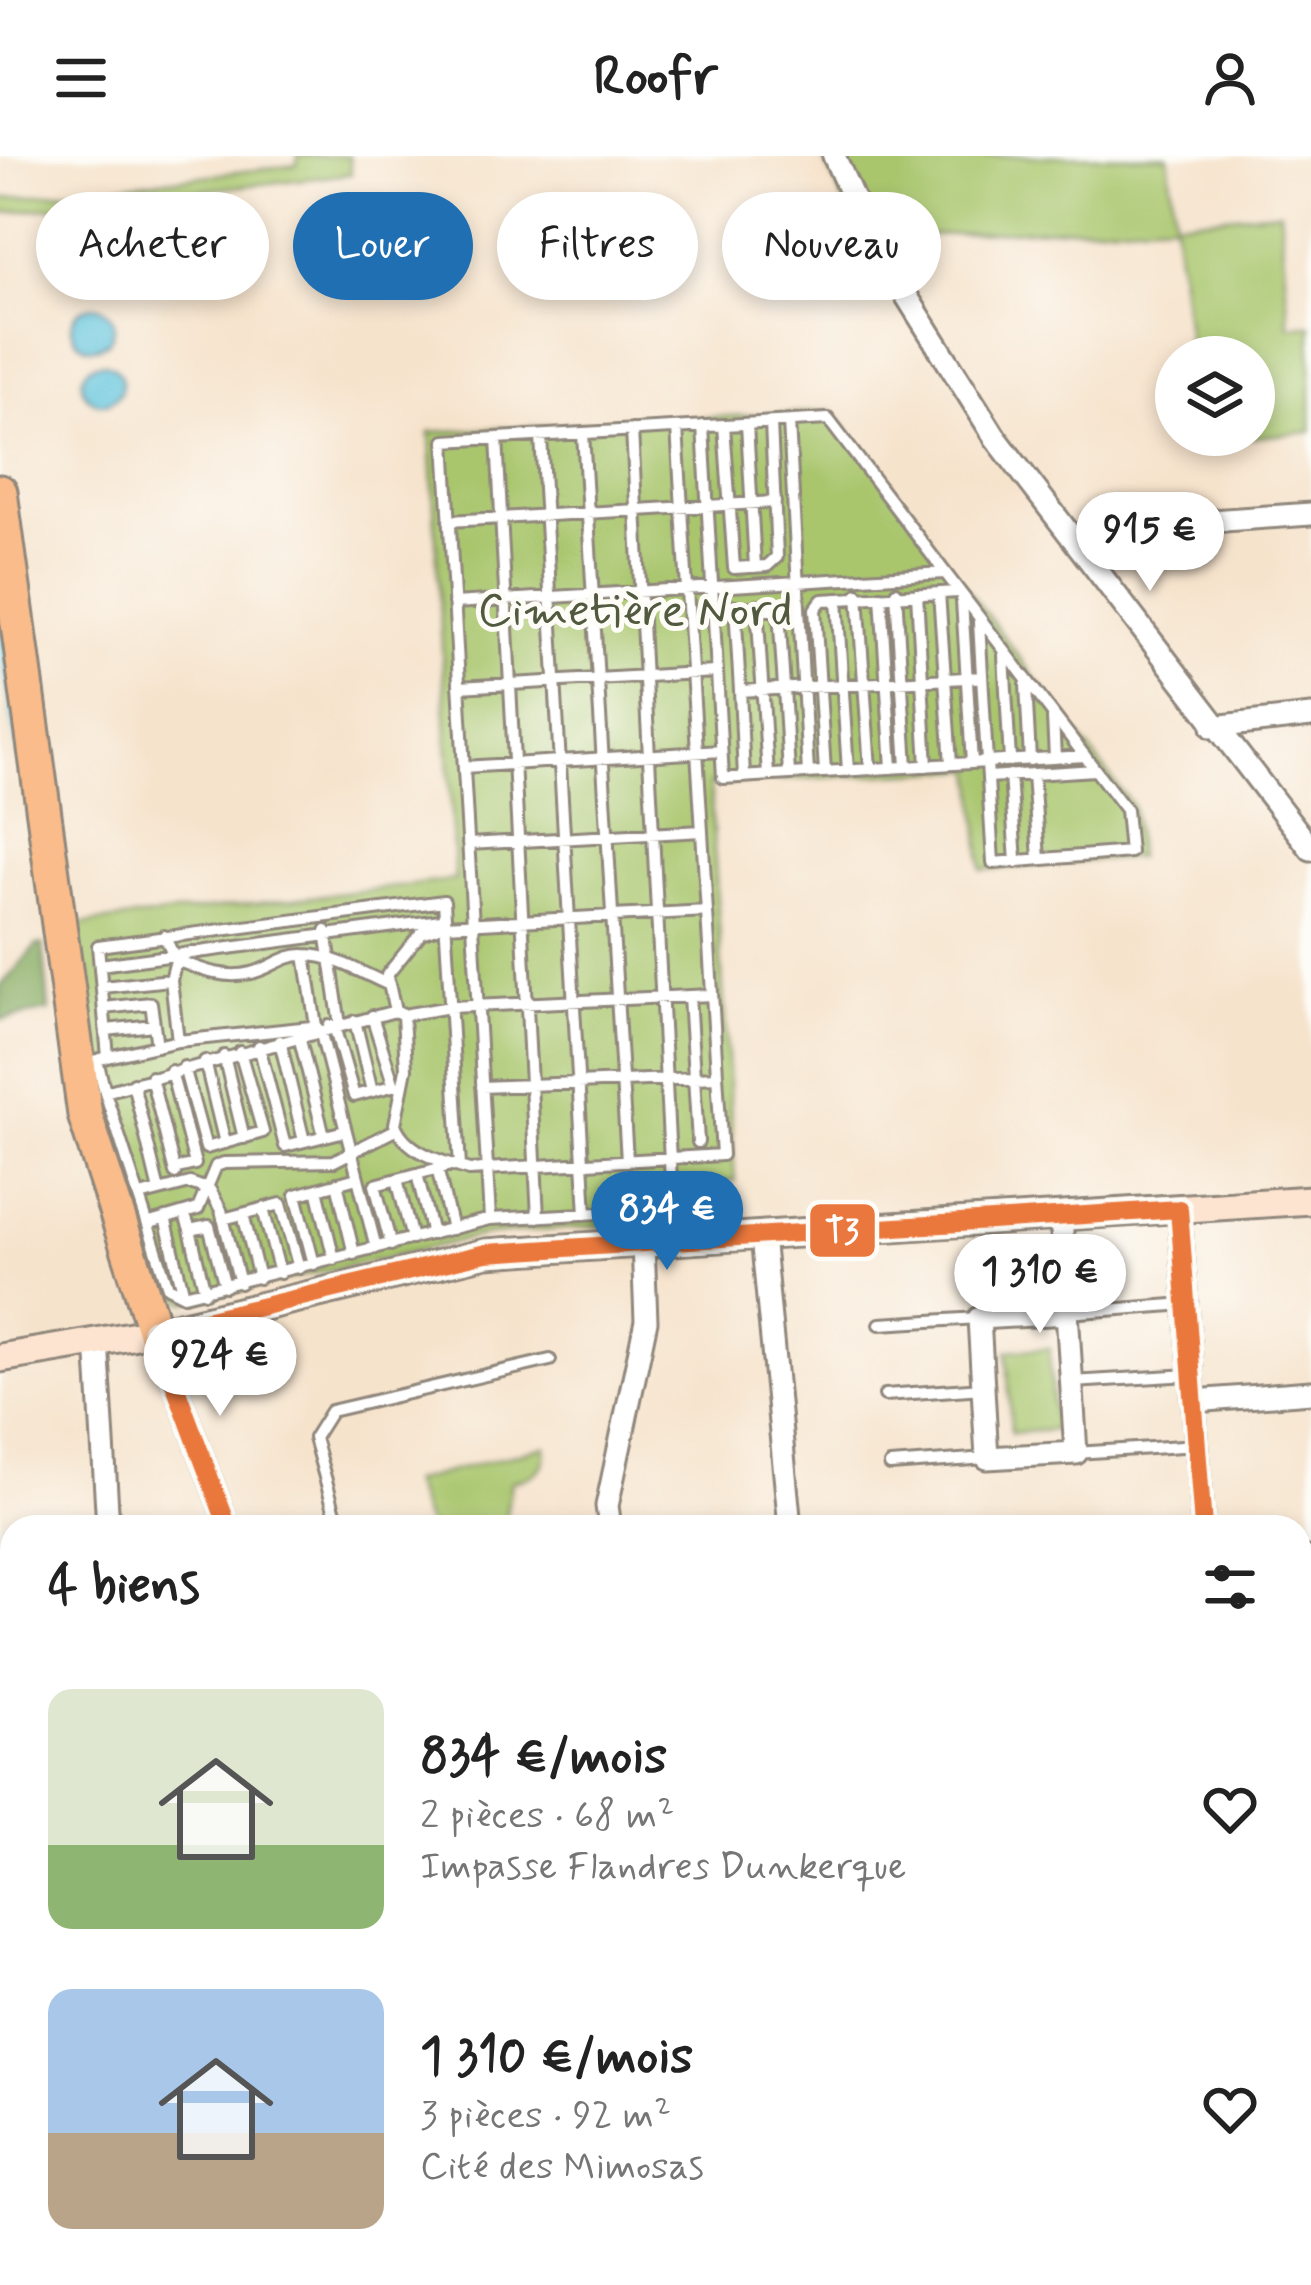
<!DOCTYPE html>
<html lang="fr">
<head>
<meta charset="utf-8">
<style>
  body { margin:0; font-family:Mynerve,sans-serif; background:#f2f2f2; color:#222; height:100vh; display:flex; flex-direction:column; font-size:45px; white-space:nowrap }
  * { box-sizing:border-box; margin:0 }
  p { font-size:39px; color:#767676 }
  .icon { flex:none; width:66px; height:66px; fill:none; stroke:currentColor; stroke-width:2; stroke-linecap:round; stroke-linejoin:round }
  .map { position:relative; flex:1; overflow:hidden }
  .side { position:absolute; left:0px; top:1359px; width:1311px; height:771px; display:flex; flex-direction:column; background:#fff; border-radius:36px 36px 0 0; box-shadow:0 6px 18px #0003 }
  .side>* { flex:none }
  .hud { position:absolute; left:36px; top:36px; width:1239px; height:108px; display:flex; gap:24px }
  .controls { position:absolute; left:1155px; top:180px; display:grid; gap:24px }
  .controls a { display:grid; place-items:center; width:120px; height:120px; border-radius:50%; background:#fff; box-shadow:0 6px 18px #0003; font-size:60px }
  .price { position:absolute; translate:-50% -102px; padding:0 27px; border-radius:42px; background:#fff; color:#222; font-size:39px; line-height:78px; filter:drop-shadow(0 3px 6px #0008) }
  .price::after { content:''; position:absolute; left:50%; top:72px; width:36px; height:27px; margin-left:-18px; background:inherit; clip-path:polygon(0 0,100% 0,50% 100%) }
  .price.active { background:#1f6fb2; color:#fff }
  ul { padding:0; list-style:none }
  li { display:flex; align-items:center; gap:36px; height:300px; padding:0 48px }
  li span { display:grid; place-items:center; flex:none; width:336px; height:240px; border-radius:24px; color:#555 }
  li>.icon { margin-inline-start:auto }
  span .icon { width:144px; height:144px; fill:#fffc; stroke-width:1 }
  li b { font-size:51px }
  h2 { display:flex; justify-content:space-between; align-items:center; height:144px; padding:0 48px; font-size:51px }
  .pill { padding:0 42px; border-radius:54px; background:#fff; box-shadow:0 6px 18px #0003; font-size:42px; line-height:108px }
  .pill.active { background:#1f6fb2; color:#fff }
  header { display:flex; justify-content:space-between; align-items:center; height:156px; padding:0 48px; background:#fff; font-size:54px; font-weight:700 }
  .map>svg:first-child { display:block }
  .green { fill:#a9c66d; stroke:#6a784c; stroke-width:3 }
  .forest { fill:#86ab60; stroke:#586b46; stroke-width:3 }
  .water { fill:#5ec3dc; stroke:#447784; stroke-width:3 }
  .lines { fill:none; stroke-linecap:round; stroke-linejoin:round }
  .stream { stroke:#5ec3dc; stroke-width:6 }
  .lane-casing { stroke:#90877c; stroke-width:16 }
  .street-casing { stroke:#90877c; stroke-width:27 }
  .secondary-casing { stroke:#90877c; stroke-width:33 }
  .primary-casing { stroke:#90877c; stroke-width:39 }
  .lane { stroke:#fff; stroke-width:10 }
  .street { stroke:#fff; stroke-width:21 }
  .secondary { stroke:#fde4d0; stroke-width:27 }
  .primary { stroke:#f9bc8a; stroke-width:33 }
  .bus-1-casing { stroke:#fdfcf7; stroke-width:27 }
  .bus-1 { stroke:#ea783e; stroke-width:18 }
  .labels { text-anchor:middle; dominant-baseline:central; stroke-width:10; stroke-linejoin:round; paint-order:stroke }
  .park-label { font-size:48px; fill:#515a3f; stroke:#fdfcf7 }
  .line-badge { stroke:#fdfcf7; stroke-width:4.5 }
  .badge-label { font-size:33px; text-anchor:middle; font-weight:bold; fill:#fff }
</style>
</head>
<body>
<header><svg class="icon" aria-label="menu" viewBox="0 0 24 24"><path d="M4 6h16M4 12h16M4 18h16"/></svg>Roofr<svg class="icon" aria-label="person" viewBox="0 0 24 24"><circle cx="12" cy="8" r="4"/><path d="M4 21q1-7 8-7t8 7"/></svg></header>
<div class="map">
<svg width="1311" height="2129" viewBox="0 0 1311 2129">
  <rect width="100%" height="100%" fill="#fdfcf7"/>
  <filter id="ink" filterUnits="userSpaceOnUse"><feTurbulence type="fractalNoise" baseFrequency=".00833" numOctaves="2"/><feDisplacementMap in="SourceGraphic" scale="24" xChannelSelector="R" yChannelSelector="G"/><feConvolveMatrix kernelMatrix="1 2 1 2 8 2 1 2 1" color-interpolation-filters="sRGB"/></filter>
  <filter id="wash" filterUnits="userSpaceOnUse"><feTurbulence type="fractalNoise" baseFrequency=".004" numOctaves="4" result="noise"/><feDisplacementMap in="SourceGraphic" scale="48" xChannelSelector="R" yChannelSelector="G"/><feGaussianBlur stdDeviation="2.7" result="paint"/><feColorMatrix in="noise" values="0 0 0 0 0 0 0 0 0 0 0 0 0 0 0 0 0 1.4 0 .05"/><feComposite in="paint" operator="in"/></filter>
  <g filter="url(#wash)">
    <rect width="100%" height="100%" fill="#f6e3cc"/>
    <path class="green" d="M 298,0 L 349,0 L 351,18 L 0,57 L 0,43 L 297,9 Z
      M 823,0 L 1168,0 L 1175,65 L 1280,55 L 1289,170 L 1311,169 L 1311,276 L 1200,286 L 1199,279 L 1254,279 L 1254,201 L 1190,201 L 1174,66 L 861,83 Z
      M 832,255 L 1133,651 L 1137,701 L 982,714 L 974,613 L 710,628 L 735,1025 L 716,1027 L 716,1043 L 687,1050 L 650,1046 L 642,1066 L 486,1079 L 186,1146 L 163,1131 L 97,937 L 74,769 L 455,724 L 430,276 Z
      M 1049,1192 L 1054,1274 L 1011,1277 L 1007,1195 Z
      M 545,1290 C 549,1315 531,1320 511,1326 L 504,1371 L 428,1371 L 411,1326 Z
      M 1311,1883 L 1311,2129 L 1270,2129 L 1269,2118 L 1299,2118 L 1299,1884 Z
      M 0,1953 L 12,1953 L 12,2118 L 123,2118 L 128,2129 L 0,2129 Z"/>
    <path class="forest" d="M 37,789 L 43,789 L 49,855 L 0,864 L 0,831 Z"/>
    <path class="water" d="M72 171a21 21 0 1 1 42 0a21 21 0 1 1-42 0Z
      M82 227a20 20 0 1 1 40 0a20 20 0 1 1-40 0Z"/>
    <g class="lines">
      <path class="stream" d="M 0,471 L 20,602"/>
    </g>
  </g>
  <g filter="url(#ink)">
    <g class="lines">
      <g class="lane-casing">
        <path id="lane" d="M 789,266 L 808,617
          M 747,268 L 755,411
          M 724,269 L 734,412 L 767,410 L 777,401 L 771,267
          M 632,274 L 674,1082
          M 583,277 L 627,1005
          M 541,280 L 586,1058
          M 497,282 L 538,1061
          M 449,365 L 775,346
          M 896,436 L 907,611
          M 939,437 L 951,608
          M 858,438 L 870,613
          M 917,438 L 927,610
          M 881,440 L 892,612
          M 837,443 L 848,615
          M 962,445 L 972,607
          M 454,447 L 944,417
          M 757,449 L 768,619
          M 979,466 L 987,606 L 1085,600
          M 1004,499 L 1010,605
          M 1026,529 L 1030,604
          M 459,531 L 715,516
          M 740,535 L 744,621
          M 1053,562 L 1055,602
          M 464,611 L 721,595
          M 825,616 L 815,453 L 822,444 L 958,436
          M 789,618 L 784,532 L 779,455 L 735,450 L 740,535 C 820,530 901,526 982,521
          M 1033,618 L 1039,703
          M 1010,619 L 1016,706
          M 988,621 L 1095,614
          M 468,688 L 702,675
          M 326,775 L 340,869
          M 164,780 L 176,804 C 200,813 225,824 251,817 C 271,813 284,798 305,799 C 333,799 362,817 387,828
          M 305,799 L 316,870
          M 176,804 L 171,824 L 178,885
          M 100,809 L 441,764
          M 102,831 L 171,824
          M 689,840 L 698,986
          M 104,852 L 151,847 L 157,890
          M 395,855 L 387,819 L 421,777 L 445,769 L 707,755
          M 403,859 L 406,913 L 395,968 C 406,997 443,1006 469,1014 L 722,999 L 677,272
          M 372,860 L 394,930
          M 355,865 L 372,935
          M 329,870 L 334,870 L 354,940 L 392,930
          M 106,874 L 154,869
          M 320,874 L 376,1092
          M 299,880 L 324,980
          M 280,885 L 304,985
          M 259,890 L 285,990 L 345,975
          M 224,900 L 244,982
          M 108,901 L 178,885 L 311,871
          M 205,905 L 225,987
          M 184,911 L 206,992 L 263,976 L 240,896
          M 171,915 L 195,1008 L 174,1013
          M 151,921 L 175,1017
          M 133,927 L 159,1035
          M 482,931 L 717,921
          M 105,936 L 395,855 L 403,859 L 450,851 L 712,839
          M 460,1011 L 444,745 L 98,790 L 108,901 L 97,904 L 105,936 L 168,1131 L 184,1139 L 490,1063 L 636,1055 L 648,1036 L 672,1035
          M 437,1012 L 452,1073
          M 417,1018 L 432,1078
          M 397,1023 L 412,1083
          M 337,1027 L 354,1098
          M 317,1033 L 334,1103
          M 140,1040 L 190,1027 L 210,1034 L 221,1054 L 240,1127
          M 263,1053 L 280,1117
          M 184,1057 L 190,1074 L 209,1070 L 225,1130
          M 243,1058 L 259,1122
          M 165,1062 L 184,1139
          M 223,1063 L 281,1048 L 299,1112
          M 490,1063 L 445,285 L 828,263 L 1126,654 L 1130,696 L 993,707 L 987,606 L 723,622 L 703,270
          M 150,1067 L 198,1053 L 216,1010 L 224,1007 L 334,1005 L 397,973
          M 190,1074 L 205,1136
          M 391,1089 L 375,1029 L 451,1009
          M 314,1108 L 296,1039 L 357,1022
          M 1067,1157 L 1186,1148
          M 880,1168 L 979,1162
          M 1072,1226 L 1191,1219
          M 885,1239 L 983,1232
          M 1076,1297 L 1197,1289
          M 890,1309 L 987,1302
          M 339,1371 L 314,1282 L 331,1255 L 550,1204"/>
      </g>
      <g class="street-casing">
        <path id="street" d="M 834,0 L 872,85 L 995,281 L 1311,693
          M 1079,390 L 1094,376 L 1112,372 L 1311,358
          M 1213,571 L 1311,560
          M 1179,1053 L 1203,1371
          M 1061,1060 L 1076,1297 L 987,1302 L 979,1162 L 1067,1157
          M 762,1080 L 790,1371
          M 155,1176 L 228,1371
          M 97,1184 L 108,1371
          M 1194,1245 L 1311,1236
          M 610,1371 L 607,1350 L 646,1165 L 643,1087
          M 1299,1403 L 1311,1402
          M 0,1563 L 12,1562
          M 1299,1573 L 1311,1572
          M 1299,1764 L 1311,1764
          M 0,1929 L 12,1929
          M 147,2118 L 151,2129
          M 412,2118 L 415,2129
          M 1054,2118 L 1054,2129
          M 1255,2118 L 1256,2129"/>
      </g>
      <g class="secondary-casing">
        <path id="secondary" d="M 0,1202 L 155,1176 L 486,1097 L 1311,1044"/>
      </g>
      <g class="primary-casing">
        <path id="primary" d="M 0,336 L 85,959 L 155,1176"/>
      </g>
      <use href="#lane" class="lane"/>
      <use href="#street" class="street"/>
      <use href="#secondary" class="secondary"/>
      <use href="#primary" class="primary"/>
      <g class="bus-1-casing">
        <path id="bus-1" d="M 1179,1053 L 1203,1371
          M 155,1176 L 486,1097 L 1179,1053
          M 155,1176 L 228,1371"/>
      </g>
      <use href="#bus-1" class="bus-1"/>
    </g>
  </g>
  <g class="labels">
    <g class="park-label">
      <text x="635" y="455">Cimetière Nord</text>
    </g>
  </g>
  <rect class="line-badge" x="808" y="1046" width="69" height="57" rx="12" fill="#ea783e"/>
  <g class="badge-label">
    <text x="842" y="1086">T3</text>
  </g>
</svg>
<div class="controls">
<a><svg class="icon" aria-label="layers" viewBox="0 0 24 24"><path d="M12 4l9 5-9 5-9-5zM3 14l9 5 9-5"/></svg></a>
</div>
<b class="price" style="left:1150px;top:438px">915 €</b>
<b class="price active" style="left:667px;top:1117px">834 €</b>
<b class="price" style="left:1040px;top:1180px">1 310 €</b>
<b class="price" style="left:220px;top:1263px">924 €</b>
<div class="hud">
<a class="pill">Acheter</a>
<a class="pill active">Louer</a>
<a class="pill">Filtres</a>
<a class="pill">Nouveau</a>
</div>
<section class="side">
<h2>4 biens<svg class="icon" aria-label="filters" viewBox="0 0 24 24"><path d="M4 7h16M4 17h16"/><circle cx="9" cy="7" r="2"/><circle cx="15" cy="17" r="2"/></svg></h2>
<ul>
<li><span style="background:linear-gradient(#dfe7d0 65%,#8fb573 0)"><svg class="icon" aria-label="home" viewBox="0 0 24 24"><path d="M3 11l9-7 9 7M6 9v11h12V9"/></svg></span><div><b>834 €/mois</b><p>2 pièces · 68 m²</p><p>Impasse Flandres Dunkerque</p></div><svg class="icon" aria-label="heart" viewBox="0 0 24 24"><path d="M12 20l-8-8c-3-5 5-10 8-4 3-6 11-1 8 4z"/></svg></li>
<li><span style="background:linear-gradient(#a9c7e8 60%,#b9a48a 0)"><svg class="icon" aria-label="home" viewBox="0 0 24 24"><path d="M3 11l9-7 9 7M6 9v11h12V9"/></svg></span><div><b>1 310 €/mois</b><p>3 pièces · 92 m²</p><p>Cité des Mimosas</p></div><svg class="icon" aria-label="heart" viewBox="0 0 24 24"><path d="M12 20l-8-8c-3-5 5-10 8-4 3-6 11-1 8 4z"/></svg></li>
</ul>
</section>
</div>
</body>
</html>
